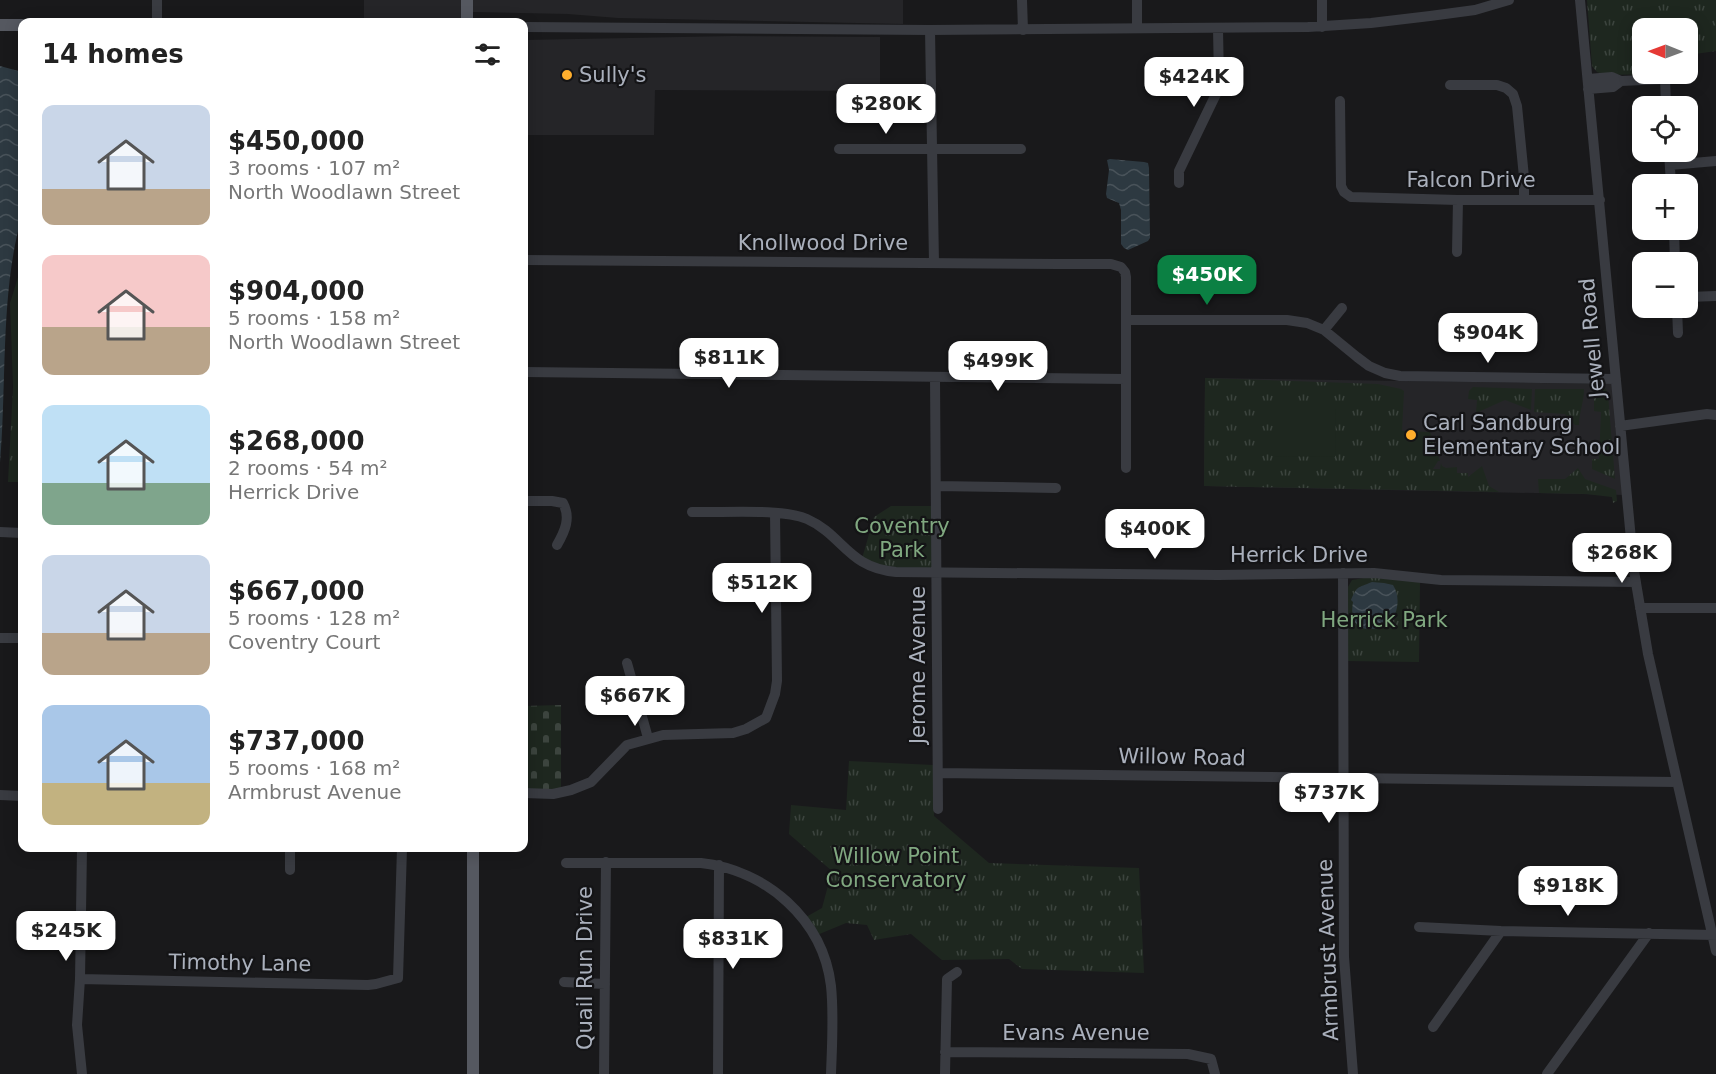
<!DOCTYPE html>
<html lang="en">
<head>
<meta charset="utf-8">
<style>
  body { margin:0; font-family:"DejaVu Sans",sans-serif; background:#f6f6f6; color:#222; height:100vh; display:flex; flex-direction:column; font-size:22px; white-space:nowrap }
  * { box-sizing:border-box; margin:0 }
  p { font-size:20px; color:#767676 }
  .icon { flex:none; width:33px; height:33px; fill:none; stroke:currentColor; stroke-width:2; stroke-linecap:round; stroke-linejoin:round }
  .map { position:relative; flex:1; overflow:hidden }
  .details { position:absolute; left:18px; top:18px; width:510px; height:834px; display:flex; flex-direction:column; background:#fff; border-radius:12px; box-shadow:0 3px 15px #0003 }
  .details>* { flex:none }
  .needle { width:39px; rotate:271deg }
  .controls { position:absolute; left:1632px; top:18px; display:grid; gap:12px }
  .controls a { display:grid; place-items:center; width:66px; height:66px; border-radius:12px; background:#fff; box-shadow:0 3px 15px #0003; font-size:30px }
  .price { position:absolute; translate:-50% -51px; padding:0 14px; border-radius:12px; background:#fff; color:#222; font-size:20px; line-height:39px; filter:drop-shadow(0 2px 3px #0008) }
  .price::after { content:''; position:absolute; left:50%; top:36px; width:18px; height:14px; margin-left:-9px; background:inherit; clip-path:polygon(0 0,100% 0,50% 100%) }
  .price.active { background:#0b8043; color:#fff }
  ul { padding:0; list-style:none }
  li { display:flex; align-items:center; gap:18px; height:150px; padding:0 24px }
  li span { display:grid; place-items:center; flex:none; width:168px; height:120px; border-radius:12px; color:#555 }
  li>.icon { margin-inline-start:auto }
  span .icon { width:72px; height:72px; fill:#fffc; stroke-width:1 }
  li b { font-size:26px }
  h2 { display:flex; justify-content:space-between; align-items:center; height:72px; padding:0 24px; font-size:26px }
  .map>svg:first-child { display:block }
  .built { fill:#252528 }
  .grass { fill:url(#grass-tufts) }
  .cemetery { fill:url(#cemetery-stones) }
  .garden { fill:#1e271f }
  .water { fill:url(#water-waves) }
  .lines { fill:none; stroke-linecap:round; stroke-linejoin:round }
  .minor { stroke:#393b41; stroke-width:10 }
  .major { stroke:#555860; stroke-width:12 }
  .poi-dot { fill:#ffae2d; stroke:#141416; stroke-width:2 }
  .labels { text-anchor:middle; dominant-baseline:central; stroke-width:4.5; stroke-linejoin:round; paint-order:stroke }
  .poi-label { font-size:21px; fill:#aab0bc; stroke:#141416; text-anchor:start }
  .street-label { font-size:21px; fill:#aab0bc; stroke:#141416 }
  .park-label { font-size:21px; fill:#80a880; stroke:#141416 }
</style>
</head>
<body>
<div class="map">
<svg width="1716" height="1074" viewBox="0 0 1716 1074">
  <defs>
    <pattern id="grass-tufts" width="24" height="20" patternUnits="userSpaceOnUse" patternTransform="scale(1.5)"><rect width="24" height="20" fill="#1e271f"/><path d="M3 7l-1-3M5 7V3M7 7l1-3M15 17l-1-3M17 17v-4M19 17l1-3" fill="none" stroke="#3c443e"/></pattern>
    <pattern id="cemetery-stones" width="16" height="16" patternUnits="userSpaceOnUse" patternTransform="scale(1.5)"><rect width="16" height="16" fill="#1e271f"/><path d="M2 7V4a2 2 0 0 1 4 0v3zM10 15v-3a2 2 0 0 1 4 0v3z" fill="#3c443e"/></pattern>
    <pattern id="water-waves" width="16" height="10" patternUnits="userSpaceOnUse" patternTransform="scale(1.5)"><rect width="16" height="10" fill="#2d3941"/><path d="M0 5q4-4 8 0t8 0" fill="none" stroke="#49535a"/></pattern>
  </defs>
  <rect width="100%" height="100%" fill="#19191b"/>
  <path class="built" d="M 364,0 L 463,0 L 463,22 L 364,22 Z
    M 472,0 L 903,0 L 903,24 L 618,18 L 568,14 L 473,12 Z
    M 733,36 L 880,37 L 880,91 L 655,90 L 654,135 L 524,135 L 524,40 Z
    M 1205,378 L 1613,384 L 1624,495 L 1204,486 Z"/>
  <path class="grass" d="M 1587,0 L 1716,0 L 1716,51 L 1688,55 L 1688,28 L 1642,28 L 1642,74 L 1662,74 L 1605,75 L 1597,72 L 1592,66 Z
    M 1205,378 L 1378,384 L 1401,389 L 1404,391 L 1402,431 L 1430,432 L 1440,461 L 1438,461 L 1433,469 L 1440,469 L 1441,463 L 1442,466 L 1446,468 L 1457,467 L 1457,473 L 1468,473 L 1468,477 L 1482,466 L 1489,486 L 1499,492 L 1204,486 Z
    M 1598,385 L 1606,389 L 1608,395 L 1615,479 L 1592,469 L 1592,459 L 1599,459 L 1601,412 L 1594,411 L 1594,389 Z
    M 1473,387 L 1532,389 L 1531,410 L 1505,400 L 1476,413 L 1477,400 L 1468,399 L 1469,391 Z
    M 13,388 L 22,388 L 22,482 L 8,482 Z
    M 1535,389 L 1584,389 C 1584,402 1579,413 1579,425 L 1575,425 L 1565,414 L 1534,412 Z
    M 1578,468 L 1585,479 L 1616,490 L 1617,501 L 1613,503 L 1612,497 L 1586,494 L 1539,493 L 1538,479 L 1565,479 Z
    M 891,506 L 935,506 L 935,571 L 896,570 L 861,562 L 874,517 Z
    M 1370,577 L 1420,582 L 1419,662 L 1347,661 L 1348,587 L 1352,580 Z
    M 849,761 L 933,765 L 934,816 L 989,863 L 1139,868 L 1144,973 L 1022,969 L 1009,959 L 942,960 L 911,934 L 874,940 L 867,925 L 846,923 L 817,935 L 806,917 L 822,908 L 832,871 L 789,834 L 791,805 L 846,810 Z"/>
  <path class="cemetery" d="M 561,705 L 561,789 L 524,790 L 524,706 Z"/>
  <path class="garden" d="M 22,264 L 22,388 L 13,388 L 10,303 Z
    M 1273,409 L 1336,409 L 1335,457 L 1273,456 Z"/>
  <path class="water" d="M 0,66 L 22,72 L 22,216 C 0,291 7,384 0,463 Z
    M 1110,159 L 1144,162 L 1148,163 L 1149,168 L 1150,238 L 1148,241 L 1128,250 L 1124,248 L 1121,244 L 1121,210 L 1119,203 L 1107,198 L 1106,194 L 1109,170 L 1107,160 Z
    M 1372,582 L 1384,583 L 1393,585 C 1401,597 1398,615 1388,625 C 1366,634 1348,629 1353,602 L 1351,600 C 1357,586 1357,588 1372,582 Z"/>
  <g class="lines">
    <path class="minor" d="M 1022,0 L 1023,30
      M 1137,0 L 1137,28
      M 1322,0 L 1322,27
      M 1580,0 L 1634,571 L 1648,654 L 1716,951
      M 157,22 L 157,0
      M 524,27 L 930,30 L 1308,27 L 1371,23 L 1430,16 L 1475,10 L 1509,0
      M 930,30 L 934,263
      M 1588,79 L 1612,77 L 1621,81 L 1665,79 L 1666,106
      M 1450,85 L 1497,85 L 1506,88 L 1513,94 L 1517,106 L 1524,177 L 1524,200
      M 1588,89 L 1613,87 L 1621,81
      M 1340,101 L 1341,186 L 1344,192 L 1351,197 L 1458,200 L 1600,200
      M 839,149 L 1021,149
      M 1669,152 L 1671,184
      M 1670,165 L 1716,161
      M 1179,183 L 1179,171 L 1217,92 L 1219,80 L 1218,29
      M 1674,230 L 1675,262
      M 1457,252 L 1458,200
      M 524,260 L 1059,264 L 1111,264 L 1121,267 L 1125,272 L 1126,277 L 1126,468
      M 1688,297 L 1716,296
      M 1677,308 L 1678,333
      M 1127,320 L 1287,320 L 1307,323 L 1324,330 L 1357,357 L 1369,366 L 1385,373 L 1400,376 L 1616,379
      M 1324,330 L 1342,308
      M 524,372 L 1126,379
      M 935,377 L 938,809
      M 1620,426 L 1707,414 L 1716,415
      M 936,486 L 1056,488
      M 524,501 L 552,501 L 563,503 C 571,518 565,531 557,545
      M 692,512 C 722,513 781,508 807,519 C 843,535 848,568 896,572 L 1218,575 L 1374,573 L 1441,580 L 1636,582
      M 0,532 L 22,533
      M 1343,573 L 1344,957 L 1353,1074
      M 1640,608 L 1716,608
      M 0,638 L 22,638
      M 627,663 L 648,738
      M 938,773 L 1677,782
      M 524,793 L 553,794 L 571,790 L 591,782 L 627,745 L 663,735 L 733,733 L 746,729 L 766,718 L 775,694 L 777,681 L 775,513
      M 0,795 L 22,796
      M 82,848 L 80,979 L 77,1025 L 82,1074
      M 290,848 L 290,870
      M 566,863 L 701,863 C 766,870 823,919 831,986 C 834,1015 832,1045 831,1074
      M 1419,927 L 1501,931 L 1716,935
      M 80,979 L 368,985 L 376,984 L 398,978 L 402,848
      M 564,982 L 605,984
      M 1433,1027 L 1501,931
      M 945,1052 L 1188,1054 L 1211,1059 L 1215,1074
      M 604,1074 L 606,862
      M 718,1074 L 719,865
      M 945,1074 L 947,979 L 957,972
      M 1547,1074 L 1649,933"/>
    <path class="major" d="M 467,0 L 467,22
      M 0,25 L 22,25
      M 473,848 L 473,1074"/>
  </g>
  <g class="poi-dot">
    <circle cx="567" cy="75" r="6"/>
    <circle cx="1411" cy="435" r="6"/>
  </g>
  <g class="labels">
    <g class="poi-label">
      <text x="579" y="75">Sully's</text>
      <text x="1423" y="423">Carl Sandburg<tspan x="1423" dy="24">Elementary School</tspan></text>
    </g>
    <g class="street-label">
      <text x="1471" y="180">Falcon Drive</text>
      <text x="823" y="243">Knollwood Drive</text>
      <text transform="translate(1592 338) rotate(-95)">Jewell Road</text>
      <text x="1299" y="555">Herrick Drive</text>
      <text transform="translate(918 665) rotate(-90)">Jerome Avenue</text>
      <text transform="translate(1182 757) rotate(1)">Willow Road</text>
      <text transform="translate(1328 950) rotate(-92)">Armbrust Avenue</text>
      <text transform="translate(240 963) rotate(1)">Timothy Lane</text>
      <text transform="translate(585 968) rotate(-90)">Quail Run Drive</text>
      <text x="1076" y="1033">Evans Avenue</text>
    </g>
    <g class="park-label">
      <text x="902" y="526">Coventry<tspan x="902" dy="24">Park</tspan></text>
      <text x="1384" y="620">Herrick Park</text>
      <text x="896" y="856">Willow Point<tspan x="896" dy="24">Conservatory</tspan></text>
    </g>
  </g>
</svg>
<div class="controls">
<a><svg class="needle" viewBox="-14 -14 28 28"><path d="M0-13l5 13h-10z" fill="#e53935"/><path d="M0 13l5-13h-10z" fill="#767676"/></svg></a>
<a><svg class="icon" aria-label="locate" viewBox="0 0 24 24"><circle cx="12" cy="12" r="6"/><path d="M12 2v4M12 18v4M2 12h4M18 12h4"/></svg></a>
<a>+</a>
<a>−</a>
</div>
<b class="price" style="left:1194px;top:108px">$424K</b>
<b class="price" style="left:886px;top:135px">$280K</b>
<b class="price active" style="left:1207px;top:306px">$450K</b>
<b class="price" style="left:1488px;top:364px">$904K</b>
<b class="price" style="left:729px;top:389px">$811K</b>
<b class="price" style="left:998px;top:392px">$499K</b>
<b class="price" style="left:1155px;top:560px">$400K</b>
<b class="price" style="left:1622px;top:584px">$268K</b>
<b class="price" style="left:762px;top:614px">$512K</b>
<b class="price" style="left:635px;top:727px">$667K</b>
<b class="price" style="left:1329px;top:824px">$737K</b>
<b class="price" style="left:1568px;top:917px">$918K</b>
<b class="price" style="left:66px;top:962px">$245K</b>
<b class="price" style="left:733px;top:970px">$831K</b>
<section class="details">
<h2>14 homes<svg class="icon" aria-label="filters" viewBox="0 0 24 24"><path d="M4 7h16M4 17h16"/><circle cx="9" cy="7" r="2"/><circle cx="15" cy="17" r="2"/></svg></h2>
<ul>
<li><span style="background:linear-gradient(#c9d6e8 70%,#b9a48a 0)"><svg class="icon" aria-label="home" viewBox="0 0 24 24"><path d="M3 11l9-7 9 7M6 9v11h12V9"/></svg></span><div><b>$450,000</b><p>3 rooms · 107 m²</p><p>North Woodlawn Street</p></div></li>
<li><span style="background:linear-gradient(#f6c9c9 60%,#b9a48a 0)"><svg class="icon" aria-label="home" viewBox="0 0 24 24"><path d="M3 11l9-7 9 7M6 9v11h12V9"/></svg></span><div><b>$904,000</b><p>5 rooms · 158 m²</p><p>North Woodlawn Street</p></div></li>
<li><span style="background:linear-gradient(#bfe0f5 65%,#7fa58c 0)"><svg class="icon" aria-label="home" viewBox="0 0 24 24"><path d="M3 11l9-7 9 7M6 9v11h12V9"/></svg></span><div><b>$268,000</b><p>2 rooms · 54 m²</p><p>Herrick Drive</p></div></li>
<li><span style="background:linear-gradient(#c9d6e8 65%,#b9a48a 0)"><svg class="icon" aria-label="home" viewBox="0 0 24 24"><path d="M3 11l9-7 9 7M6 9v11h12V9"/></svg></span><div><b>$667,000</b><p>5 rooms · 128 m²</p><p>Coventry Court</p></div></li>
<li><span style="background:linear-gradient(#a9c7e8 65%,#c2b280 0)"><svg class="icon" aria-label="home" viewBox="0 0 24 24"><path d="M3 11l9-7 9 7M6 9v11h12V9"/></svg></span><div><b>$737,000</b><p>5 rooms · 168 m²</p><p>Armbrust Avenue</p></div></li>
</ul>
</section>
</div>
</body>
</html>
